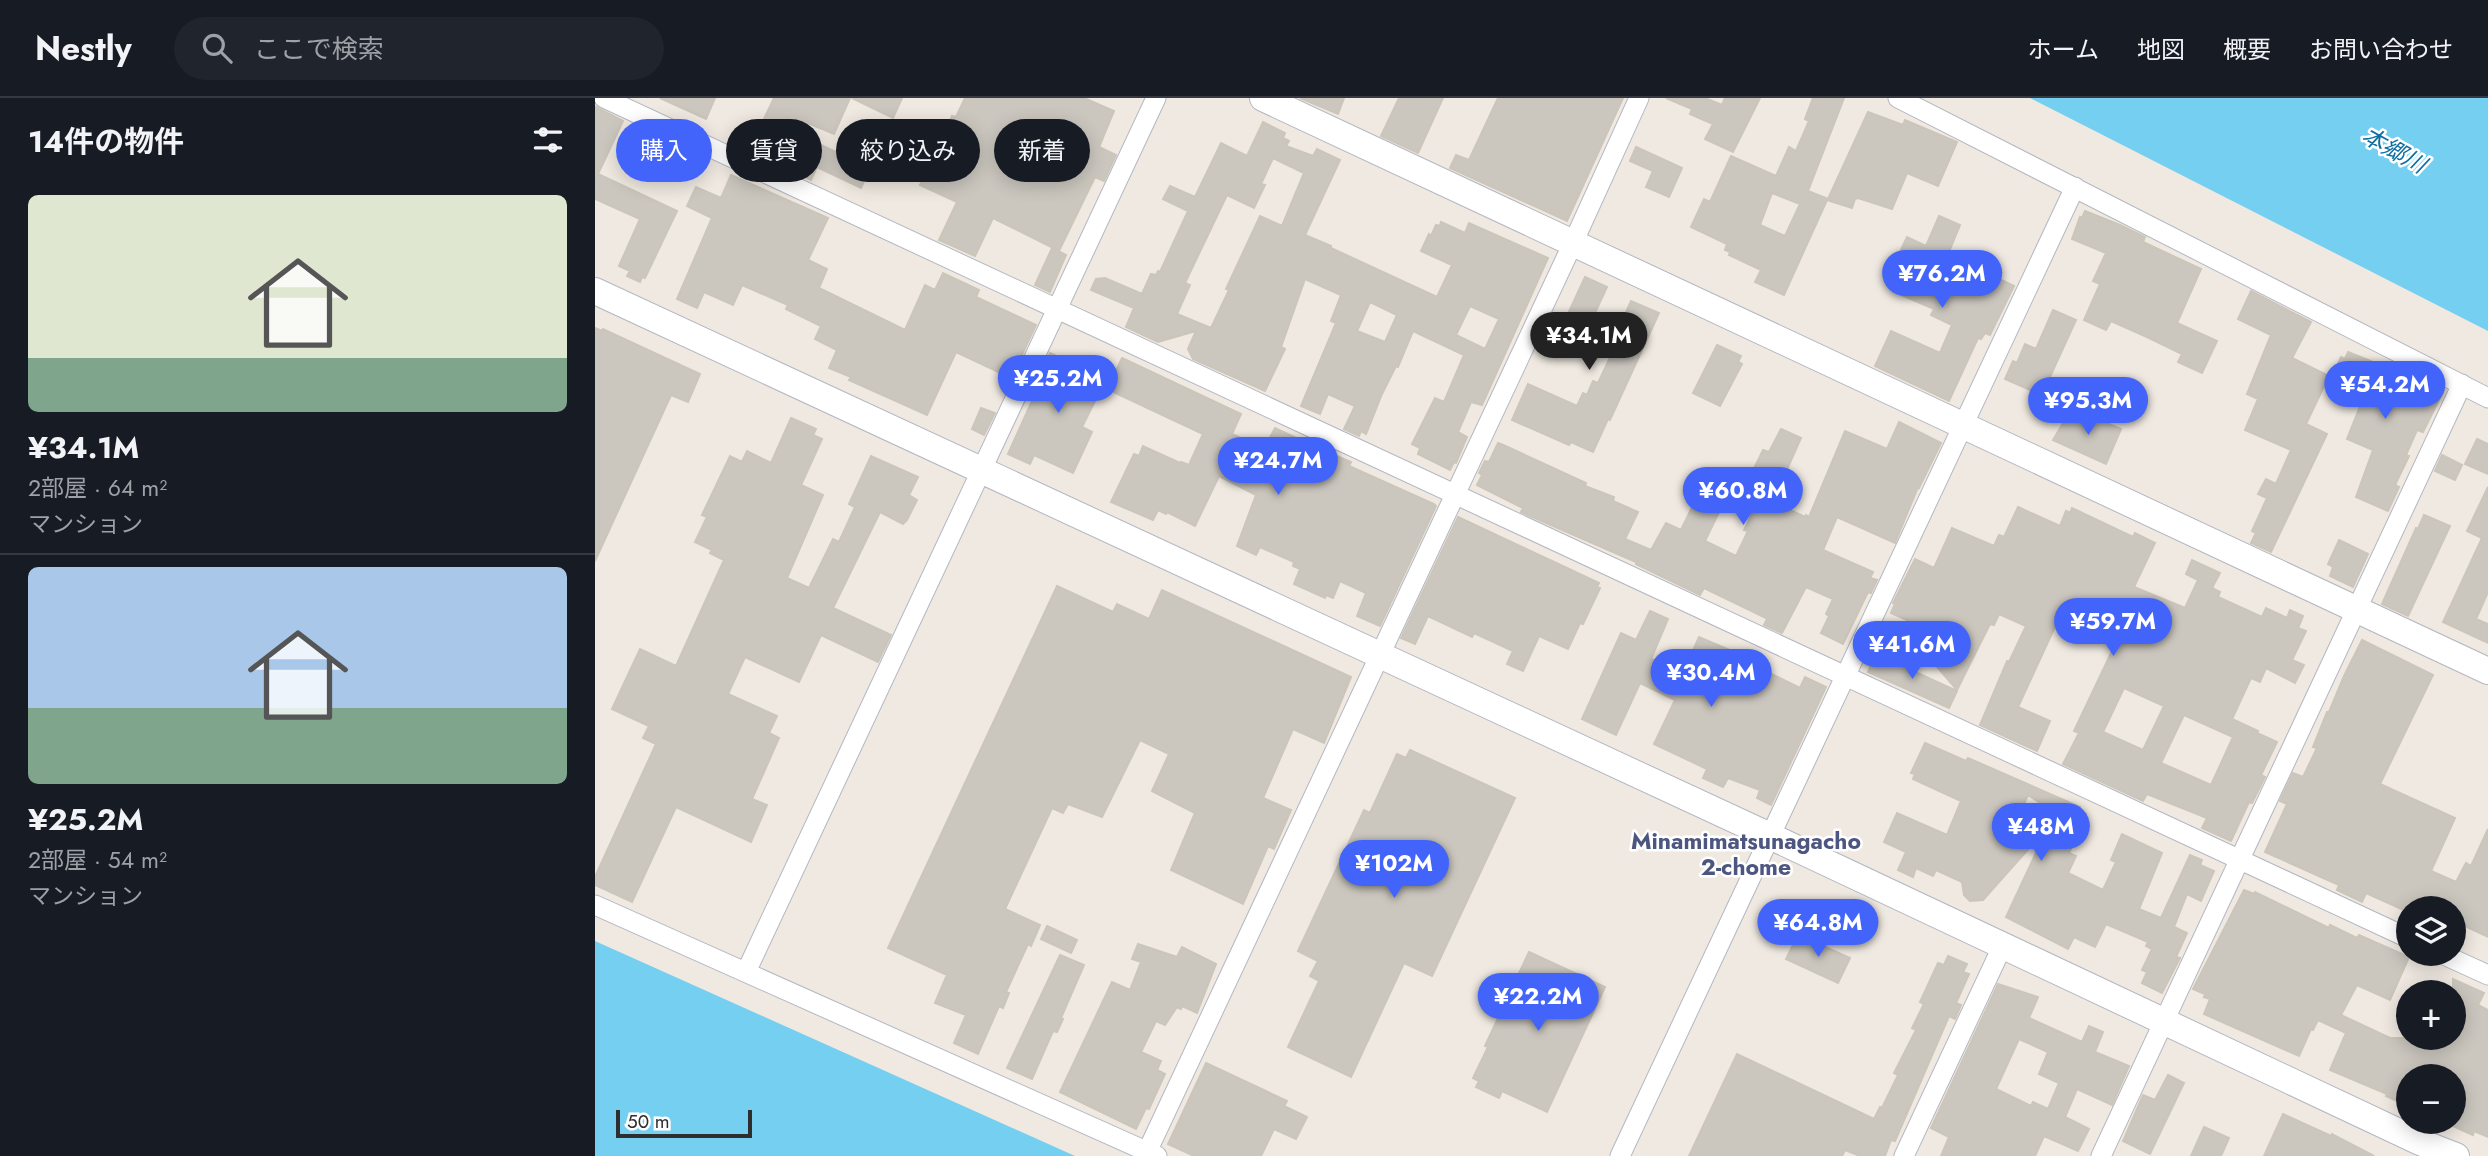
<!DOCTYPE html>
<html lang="ja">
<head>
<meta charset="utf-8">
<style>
  body { margin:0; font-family:Jost,"Noto Sans JP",sans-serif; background:#20242c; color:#f1f3f6; height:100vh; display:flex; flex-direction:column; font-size:26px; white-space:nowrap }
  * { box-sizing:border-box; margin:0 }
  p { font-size:23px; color:#9ea1a6 }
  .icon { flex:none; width:38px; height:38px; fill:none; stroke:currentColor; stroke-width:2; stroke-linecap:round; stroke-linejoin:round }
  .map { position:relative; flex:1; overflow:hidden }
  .panel { display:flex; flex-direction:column; background:#171b24; width:595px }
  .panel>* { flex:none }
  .hud { position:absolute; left:21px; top:21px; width:665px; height:63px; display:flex; gap:14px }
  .tools { position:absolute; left:1801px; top:798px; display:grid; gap:14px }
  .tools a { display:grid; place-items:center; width:70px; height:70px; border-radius:50%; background:#171b24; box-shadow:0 4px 18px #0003; font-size:35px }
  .scale { position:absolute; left:21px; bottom:18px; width:136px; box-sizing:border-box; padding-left:7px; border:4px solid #2e2e2e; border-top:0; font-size:19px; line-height:24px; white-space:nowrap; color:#2e2e2e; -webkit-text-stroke:5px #fff; paint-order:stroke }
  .price { position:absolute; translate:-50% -60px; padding:0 16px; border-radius:24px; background:#4264fb; color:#fff; font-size:23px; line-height:46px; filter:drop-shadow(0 2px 4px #0008) }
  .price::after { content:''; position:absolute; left:50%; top:42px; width:21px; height:16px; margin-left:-10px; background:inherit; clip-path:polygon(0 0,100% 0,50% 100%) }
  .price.selected { background:#222; color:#fff }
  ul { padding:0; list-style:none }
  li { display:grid; align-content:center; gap:14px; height:371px; padding:0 28px }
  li+li { border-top:2px solid #363941 }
  li span { display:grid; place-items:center; height:217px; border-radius:10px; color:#555 }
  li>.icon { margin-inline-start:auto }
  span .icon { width:126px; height:126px; fill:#fffc; stroke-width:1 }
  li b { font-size:30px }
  h2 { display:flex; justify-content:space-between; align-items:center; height:84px; padding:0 28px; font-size:30px }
  .pill { padding:0 24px; border-radius:32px; background:#171b24; box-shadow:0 4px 18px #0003; font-size:24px; line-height:63px }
  .pill.selected { background:#4264fb; color:#fff }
  header { display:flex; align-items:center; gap:42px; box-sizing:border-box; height:98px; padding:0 35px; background:#171b24; border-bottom:2px solid #363941 }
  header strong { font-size:33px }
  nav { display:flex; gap:38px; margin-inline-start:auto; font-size:24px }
  .search { width:490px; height:63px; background:#20242c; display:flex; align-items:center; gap:18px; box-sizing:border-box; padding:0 24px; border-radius:38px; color:#9ea1a6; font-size:26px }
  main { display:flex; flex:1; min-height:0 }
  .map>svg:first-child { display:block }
  .water { fill:#75cff0 }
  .building { fill:#cbc7bf; stroke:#cbc5ba; stroke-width:2; fill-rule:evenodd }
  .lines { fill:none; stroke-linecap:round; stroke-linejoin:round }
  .street-casing { stroke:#b4b7c1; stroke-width:21 }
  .secondary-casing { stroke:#b4b7c1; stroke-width:28 }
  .street { stroke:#fff; stroke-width:19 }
  .secondary { stroke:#fff; stroke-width:26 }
  .labels { text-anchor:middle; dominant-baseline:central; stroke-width:5; stroke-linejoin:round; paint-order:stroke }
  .water-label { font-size:23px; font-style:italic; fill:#0d6fa3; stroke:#fff }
  .neighbourhood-label { font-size:23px; font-weight:bold; fill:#4d5680; stroke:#fff }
</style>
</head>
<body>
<header>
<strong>Nestly</strong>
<div class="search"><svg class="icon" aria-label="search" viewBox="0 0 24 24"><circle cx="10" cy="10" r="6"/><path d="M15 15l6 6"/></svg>ここで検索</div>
<nav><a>ホーム</a><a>地図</a><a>概要</a><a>お問い合わせ</a></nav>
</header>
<main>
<section class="panel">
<h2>14件の物件<svg class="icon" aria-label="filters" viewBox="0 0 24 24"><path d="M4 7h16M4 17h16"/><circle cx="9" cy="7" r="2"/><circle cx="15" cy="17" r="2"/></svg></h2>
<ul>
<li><span style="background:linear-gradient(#dfe7d0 75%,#7fa58c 0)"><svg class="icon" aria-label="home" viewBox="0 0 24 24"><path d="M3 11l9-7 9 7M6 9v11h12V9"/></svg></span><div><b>¥34.1M</b><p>2部屋 · 64 m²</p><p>マンション</p></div></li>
<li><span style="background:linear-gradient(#a9c7e8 65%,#7fa58c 0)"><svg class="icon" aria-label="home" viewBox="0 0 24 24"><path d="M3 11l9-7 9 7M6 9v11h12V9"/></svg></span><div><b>¥25.2M</b><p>2部屋 · 54 m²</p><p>マンション</p></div></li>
</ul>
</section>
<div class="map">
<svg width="1893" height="1058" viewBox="0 0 1893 1058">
  <rect width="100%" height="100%" fill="#efe9e1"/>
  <path class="water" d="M 1435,0 L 1893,0 L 1893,233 Z
    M 0,843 L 480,1058 L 0,1058 Z"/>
  <path class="building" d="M 65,0 L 120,0 L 111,21 Z
    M 179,0 L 255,0 L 239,36 L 201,20 L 189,48 L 217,60 L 224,46 L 275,70 L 266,90 L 222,69 L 216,82 L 154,52 Z
    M 257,0 L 307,0 L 298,20 Z
    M 370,0 L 489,0 L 519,13 L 504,49 L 521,57 L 509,83 L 500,79 L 464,153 L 398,120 L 380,158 L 344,142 L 362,104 L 325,87 L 357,18 L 361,19 Z
    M 705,0 L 749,0 L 743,16 Z
    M 804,0 L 848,0 L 823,55 L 786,38 Z
    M 903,0 L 1028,0 L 972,123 L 855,70 L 861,57 L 874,62 Z
    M 1071,0 L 1110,0 L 1127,7 L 1130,0 L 1165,0 L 1138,54 L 1110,41 L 1118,26 L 1095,16 L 1097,11 Z
    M 1218,0 L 1249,0 L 1213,93 L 1233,101 L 1273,14 L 1308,27 L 1310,22 L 1362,44 L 1343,88 L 1312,75 L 1297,111 L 1263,100 L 1260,101 L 1257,110 L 1232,102 L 1189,197 L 1160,184 L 1166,172 L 1134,157 L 1135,154 L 1130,152 L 1132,146 L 1096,129 L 1109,101 L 1115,104 L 1136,58 L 1181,78 L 1194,49 L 1201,53 L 1214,23 L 1210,21 ZM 1177,95 L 1205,106 L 1190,138 L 1165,127 Z
    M 1,9 L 28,23 L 3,76 L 82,113 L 50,180 L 47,179 L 45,184 L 32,178 L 35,173 L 24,168 L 45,121 L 0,101 Z
    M 668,24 L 690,35 L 688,40 L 694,43 L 691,48 L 718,58 L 722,51 L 745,62 L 710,137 L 736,148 L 736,150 L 842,199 L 857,167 L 826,153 L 834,136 L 836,138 L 841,127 L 845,128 L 846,124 L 870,135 L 874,125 L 953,160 L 887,307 L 876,304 L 863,334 L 872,339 L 861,365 L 859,364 L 855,372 L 823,356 L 825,350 L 817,346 L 840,300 L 849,304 L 869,257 L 818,233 L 803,269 L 801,268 L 787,296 L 771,336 L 766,333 L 764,338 L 749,331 L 760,308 L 733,296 L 725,316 L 706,308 L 741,225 L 736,223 L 746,197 L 710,181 L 686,249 L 690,251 L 670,293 L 598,261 L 593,251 L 601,233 L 563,244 L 531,229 L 539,210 L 496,192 L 501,181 L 510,180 L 547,196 L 556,176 L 561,177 L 563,173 L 565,174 L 593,113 L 568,101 L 575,88 L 600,99 L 626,45 L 652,58 ZM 678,60 L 709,75 L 687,128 L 665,118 L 631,191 L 634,192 L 616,230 L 582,216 L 595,187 L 590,185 L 632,97 L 659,110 L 670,87 L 666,86 ZM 775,204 L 802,217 L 790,244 L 762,233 ZM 875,208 L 904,221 L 890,251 L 861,237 Z
    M 1041,49 L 1087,70 L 1074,99 L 1051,89 L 1058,73 L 1035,63 Z
    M 136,77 L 233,120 L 213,162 L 232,171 L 224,190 L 310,232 L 330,187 L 340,192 L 348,175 L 384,192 L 381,199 L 441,227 L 416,280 L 361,254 L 332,317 L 254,282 L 256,279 L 234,270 L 242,252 L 220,241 L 226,228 L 191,211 L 193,207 L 147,187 L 138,207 L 109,194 L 102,210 L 82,201 L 117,120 L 92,108 L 101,89 L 126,100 Z
    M 1490,113 L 1525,127 L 1550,139 L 1548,144 L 1606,171 L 1582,225 L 1622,243 L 1607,275 L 1583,264 L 1587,256 L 1552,239 L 1516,223 L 1511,232 L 1489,222 L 1505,186 L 1498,183 L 1511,155 L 1477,141 L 1485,119 L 1487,120 Z
    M 1344,118 L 1365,127 L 1353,156 L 1419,188 L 1395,237 L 1390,235 L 1386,241 L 1383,240 L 1354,303 L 1280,268 L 1296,233 L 1345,255 L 1357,227 L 1336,217 L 1339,211 L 1304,196 L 1306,191 L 1291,184 L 1312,139 L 1331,148 Z
    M 457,150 L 471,157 L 455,194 L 440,187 Z
    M 990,179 L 1012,189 L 999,217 L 1025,228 L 1036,203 L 1064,215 L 1015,322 L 1013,321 L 998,354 L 976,344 L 974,347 L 917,322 L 933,286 L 982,308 L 988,295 L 992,297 L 998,283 L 1003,285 L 1022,245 L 992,232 L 980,258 L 958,248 Z
    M 1656,193 L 1716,224 L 1697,260 L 1734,278 L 1711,326 L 1732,336 L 1676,454 L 1656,445 L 1661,435 L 1657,433 L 1672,400 L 1663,396 L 1671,381 L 1681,386 L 1696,352 L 1650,332 L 1663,301 L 1652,296 L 1676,237 L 1643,221 Z
    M 1458,212 L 1481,222 L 1449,292 L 1444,290 L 1442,295 L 1410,281 L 1418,263 L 1422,265 L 1430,246 L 1441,251 Z
    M 0,230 L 7,233 L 8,231 L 105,276 L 93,304 L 76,297 L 0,463 Z
    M 1122,247 L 1146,258 L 1143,264 L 1147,266 L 1125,308 L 1098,295 Z
    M 1753,254 L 1823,282 L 1824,279 L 1849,292 L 1828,334 L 1822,332 L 1811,357 L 1814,358 L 1800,387 L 1804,389 L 1793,413 L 1761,399 L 1778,352 L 1752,341 L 1770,296 L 1735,283 L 1746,259 L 1750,261 Z
    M 455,255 L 511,281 L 487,329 L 497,334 L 478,375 L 439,357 L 435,366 L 413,356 L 442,292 L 439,290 Z
    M 527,260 L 646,316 L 637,336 L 669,351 L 680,330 L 710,344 L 705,356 L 737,370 L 742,358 L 756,364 L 754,368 L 839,406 L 841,408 L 785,528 L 762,518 L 771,495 L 745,483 L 738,500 L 731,497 L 730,500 L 699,486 L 705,471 L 698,468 L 699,464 L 665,449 L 661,457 L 642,448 L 661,397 L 624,378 L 600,428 L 572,414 L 571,416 L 563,412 L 558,422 L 516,404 L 539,356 L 544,358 L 548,348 L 585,365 L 586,364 L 594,367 L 608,336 L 512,291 Z
    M 386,310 L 400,315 L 389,337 L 377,331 Z
    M 1474,315 L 1503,327 L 1505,322 L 1526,331 L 1511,366 L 1458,342 Z
    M 196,320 L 221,331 L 218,337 L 227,341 L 206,387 L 228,397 L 192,480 L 214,490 L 238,441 L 244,444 L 260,409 L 254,406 L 276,358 L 323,379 L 314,397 L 322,402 L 312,422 L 308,426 L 285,414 L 238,510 L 296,537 L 283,564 L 226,537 L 204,584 L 150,559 L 133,596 L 182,618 L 174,635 L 184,640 L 157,701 L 172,707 L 156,744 L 81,709 L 37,804 L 0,787 L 0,779 L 61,646 L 48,640 L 54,628 L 17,611 L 45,551 L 81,568 L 129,462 L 115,455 L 117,452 L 100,444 L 112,419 L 107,417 L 135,358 L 147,364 L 152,353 L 176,365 Z
    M 1304,324 L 1346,345 L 1324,390 L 1323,389 L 1300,445 L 1242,419 L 1228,452 L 1278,474 L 1275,480 L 1282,482 L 1276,495 L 1273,494 L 1248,546 L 1226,535 L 1234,518 L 1231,516 L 1238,501 L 1211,489 L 1187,535 L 1169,527 L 1172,521 L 1169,519 L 1109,490 L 1105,497 L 1041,466 L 1041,464 L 926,414 L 928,410 L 882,387 L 887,377 L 884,375 L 890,363 L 894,364 L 903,345 L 906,346 L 991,385 L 990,388 L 1019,399 L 1018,403 L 1043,414 L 1030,441 L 1056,452 L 1071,425 L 1086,432 L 1115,372 L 1139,383 L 1110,443 L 1141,458 L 1153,433 L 1149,432 L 1166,398 L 1210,419 L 1211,417 L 1214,419 L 1250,333 L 1292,351 Z
    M 1186,331 L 1206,340 L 1181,396 L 1153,383 L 1168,352 L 1174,354 Z
    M 1882,341 L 1893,346 L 1893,376 L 1870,366 Z
    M 1847,357 L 1867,367 L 1860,382 L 1840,373 Z
    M 1893,389 L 1893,494 L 1881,521 L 1893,526 L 1893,545 L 1848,524 L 1887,440 L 1872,433 Z
    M 1423,409 L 1465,428 L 1471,413 L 1475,415 L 1477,410 L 1538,439 L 1540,435 L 1560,445 L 1539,489 L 1590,510 L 1603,482 L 1591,476 L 1597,462 L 1625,475 L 1617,490 L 1625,494 L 1623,499 L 1667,519 L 1671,510 L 1692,520 L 1695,512 L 1708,518 L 1703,530 L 1711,533 L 1697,562 L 1709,567 L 1700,585 L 1671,570 L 1665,584 L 1656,580 L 1637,621 L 1663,633 L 1662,635 L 1682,644 L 1666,677 L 1670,679 L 1657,705 L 1654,704 L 1636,743 L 1607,730 L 1612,720 L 1552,696 L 1548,703 L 1468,666 L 1484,635 L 1479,633 L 1527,532 L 1471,505 L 1423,609 L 1455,623 L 1442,653 L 1385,627 L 1412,563 L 1414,564 L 1431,528 L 1404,516 L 1399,527 L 1395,526 L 1362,592 L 1325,549 L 1332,531 L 1296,515 L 1300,506 L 1298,505 L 1320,461 L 1339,470 L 1357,430 L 1399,448 L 1404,437 L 1409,439 ZM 1529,590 L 1569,608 L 1548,652 L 1508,634 ZM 1589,617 L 1638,639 L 1616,687 L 1566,665 Z
    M 1829,417 L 1855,428 L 1813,518 L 1787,506 L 1821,430 L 1823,431 Z
    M 863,419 L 1004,485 L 1002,489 L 1005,490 L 988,526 L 985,525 L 973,551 L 944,538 L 928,573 L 912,566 L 918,553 L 879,535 L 877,539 L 833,518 L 820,546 L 806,540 Z
    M 1744,442 L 1773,456 L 1758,489 L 1735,478 L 1738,469 L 1733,466 Z
    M 462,488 L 518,514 L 522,506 L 554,521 L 567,492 L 756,579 L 729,645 L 698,631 L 668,700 L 696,712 L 679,751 L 673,748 L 648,806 L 576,772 L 600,715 L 557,693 L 574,656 L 545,642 L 507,719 L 473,706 L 468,715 L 457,710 L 410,811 L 445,827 L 436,848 L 433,846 L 411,894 L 414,895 L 408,910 L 404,908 L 383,956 L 359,945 L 371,917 L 340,905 L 352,877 L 293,850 Z
    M 1055,513 L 1073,521 L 1056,561 L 1088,575 L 1104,539 L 1156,561 L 1154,565 L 1205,590 L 1210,579 L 1231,589 L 1176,707 L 1162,700 L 1165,692 L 1133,680 L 1128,689 L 1108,680 L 1112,671 L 1059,646 L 1080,602 L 1045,585 L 1021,637 L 987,621 L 1026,535 L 1041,542 Z
    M 1767,542 L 1838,577 L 1785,686 L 1860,720 L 1836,773 L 1861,784 L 1871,765 L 1876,768 L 1893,731 L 1893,839 L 1870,828 L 1861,849 L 1858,848 L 1858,810 L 1813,810 L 1813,814 L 1771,795 L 1767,804 L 1742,792 L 1744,787 L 1670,754 L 1692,706 L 1685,703 L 1698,675 L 1708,679 L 1722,650 L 1718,649 L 1732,614 L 1734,614 L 1749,578 Z
    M 1281,556 L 1362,593 L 1354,610 L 1273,574 Z
    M 1330,645 L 1371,663 L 1373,660 L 1485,709 L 1484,713 L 1491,716 L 1474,755 L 1481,758 L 1473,775 L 1508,792 L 1521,764 L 1516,762 L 1527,736 L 1567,755 L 1544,811 L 1566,820 L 1595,757 L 1607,762 L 1605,767 L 1619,773 L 1606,803 L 1592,796 L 1579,829 L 1592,835 L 1581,859 L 1585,860 L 1567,895 L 1547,885 L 1552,874 L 1547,872 L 1557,851 L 1551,848 L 1553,844 L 1511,826 L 1500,849 L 1479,839 L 1473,851 L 1411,819 L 1453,729 L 1450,727 L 1456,712 L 1433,697 L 1420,726 L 1446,737 L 1388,802 L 1375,803 L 1369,797 L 1367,784 L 1341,772 L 1338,778 L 1321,770 L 1318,779 L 1303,772 L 1311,754 L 1289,744 L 1302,715 L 1352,737 L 1366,703 L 1318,681 L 1320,676 L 1316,675 Z
    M 815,652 L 920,700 L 837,878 L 809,865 L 756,979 L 693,949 L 724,883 L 715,878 L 723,863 L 703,853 L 769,712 L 775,715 L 802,656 L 811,660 Z
    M 1649,792 L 1659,796 L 1660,794 L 1734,830 L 1735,827 L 1762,840 L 1764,837 L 1814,859 L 1795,902 L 1762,887 L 1746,917 L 1795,940 L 1858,940 L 1858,881 L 1889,895 L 1883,907 L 1893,912 L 1893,1039 L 1879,1033 L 1878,1037 L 1858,1028 L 1858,978 L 1813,978 L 1813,1008 L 1791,998 L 1792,996 L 1735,972 L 1751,935 L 1723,922 L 1718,932 L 1716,931 L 1704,958 L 1609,916 L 1615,901 L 1609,899 L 1610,896 L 1598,891 Z
    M 452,828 L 482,842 L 476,855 L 446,841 Z
    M 1202,839 L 1214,844 L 1215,842 L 1255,860 L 1243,885 L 1191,861 Z
    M 543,846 L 582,859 L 587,849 L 621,866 L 602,915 L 587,908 L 586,911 L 582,909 L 570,927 L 561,923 L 546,954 L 566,963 L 562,972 L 570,976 L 554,1011 L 551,1010 L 541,1031 L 465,994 L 517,884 L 535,892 L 546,864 L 537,861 Z
    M 934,854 L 1010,889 L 952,1014 L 907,993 L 904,1000 L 881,989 L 884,983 L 878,980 L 893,949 L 890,948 Z
    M 465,857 L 489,867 L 466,920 L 468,921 L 462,934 L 458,933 L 437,981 L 412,970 Z
    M 1353,858 L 1372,866 L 1368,874 L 1374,876 L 1361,905 L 1366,907 L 1360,921 L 1354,918 L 1300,1043 L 1296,1042 L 1290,1058 L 1265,1058 L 1250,1052 L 1247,1058 L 1094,1058 L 1142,956 L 1279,1021 L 1285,1009 L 1287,1010 L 1303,977 L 1299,975 L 1321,932 L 1317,930 L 1329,906 L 1325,904 L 1343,865 L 1349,867 Z
    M 1403,886 L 1443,899 L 1434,920 L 1487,944 L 1494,928 L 1508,934 L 1500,954 L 1534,968 L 1517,1007 L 1482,991 L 1470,1019 L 1494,1031 L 1483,1053 L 1449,1038 L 1440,1058 L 1346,1058 L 1354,1039 L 1336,1030 ZM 1424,941 L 1453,954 L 1444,976 L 1464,985 L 1453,1011 L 1438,1004 L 1436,1008 L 1401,991 Z
    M 611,965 L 692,1003 L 689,1008 L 712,1019 L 701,1041 L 679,1031 L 666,1058 L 599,1058 L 573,1046 Z
    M 1573,977 L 1589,985 L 1555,1056 L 1528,1043 L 1548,997 L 1560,1002 Z
    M 1688,1016 L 1736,1038 L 1737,1036 L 1779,1058 L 1669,1058 Z
    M 1609,1029 L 1634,1040 L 1626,1058 L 1596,1058 Z"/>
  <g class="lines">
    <g class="street-casing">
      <path id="street" d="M 9,0 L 1813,840
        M 1303,0 L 1893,300
        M 0,807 L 562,1058
        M 1847,856 L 1893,877
        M 151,874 L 561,0
        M 552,1054 L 978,145 L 1044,0
        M 1025,1058 L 1480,89
        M 1309,1058 L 1407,849
        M 1506,1058 L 1867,286"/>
    </g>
    <g class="secondary-casing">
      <path id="secondary" d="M 668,0 L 1893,573
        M 0,193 L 1175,738 L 1825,1044 L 1861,1058"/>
    </g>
    <use href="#street" class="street"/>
    <use href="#secondary" class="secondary"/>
  </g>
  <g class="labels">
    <g class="water-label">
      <text transform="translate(1799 52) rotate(29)">本郷川</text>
    </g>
    <g class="neighbourhood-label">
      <text x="1151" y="743">Minamimatsunagacho<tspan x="1151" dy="26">2-chome</tspan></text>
    </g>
  </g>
</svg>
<div class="tools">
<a><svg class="icon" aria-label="layers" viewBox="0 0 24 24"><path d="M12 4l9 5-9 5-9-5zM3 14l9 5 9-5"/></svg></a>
<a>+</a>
<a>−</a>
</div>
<div class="scale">50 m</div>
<b class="price" style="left:1347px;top:212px">¥76.2M</b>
<b class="price selected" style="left:994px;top:274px">¥34.1M</b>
<b class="price" style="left:463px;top:317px">¥25.2M</b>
<b class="price" style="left:1790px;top:323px">¥54.2M</b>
<b class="price" style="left:1493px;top:339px">¥95.3M</b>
<b class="price" style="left:683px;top:399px">¥24.7M</b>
<b class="price" style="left:1148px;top:429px">¥60.8M</b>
<b class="price" style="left:1518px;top:560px">¥59.7M</b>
<b class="price" style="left:1317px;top:583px">¥41.6M</b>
<b class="price" style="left:1116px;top:611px">¥30.4M</b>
<b class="price" style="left:1446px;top:765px">¥48M</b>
<b class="price" style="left:799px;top:802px">¥102M</b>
<b class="price" style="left:1223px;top:861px">¥64.8M</b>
<b class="price" style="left:943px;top:935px">¥22.2M</b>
<div class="hud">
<a class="pill selected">購入</a>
<a class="pill">賃貸</a>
<a class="pill">絞り込み</a>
<a class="pill">新着</a>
</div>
</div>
</main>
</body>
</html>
